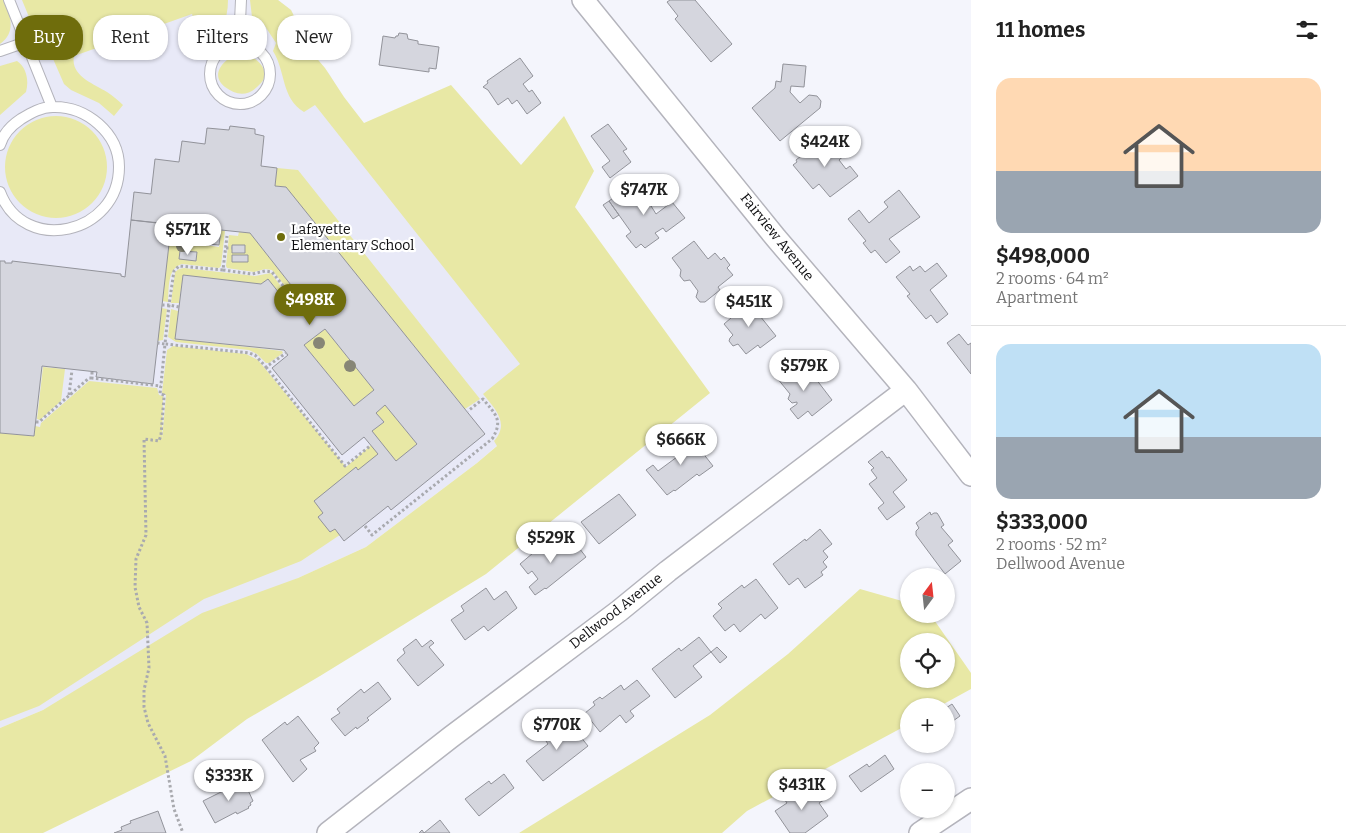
<!DOCTYPE html>
<html lang="en">
<head>
<meta charset="utf-8">
<style>
  body { margin:0; font-family:Bitter,serif; background:#f2f2f2; color:#222; height:100vh; display:flex; flex-direction:column; font-size:19px; white-space:nowrap }
  * { box-sizing:border-box; margin:0 }
  p { font-size:16px; color:#767676 }
  .icon { flex:none; width:28px; height:28px; fill:none; stroke:currentColor; stroke-width:2; stroke-linecap:round; stroke-linejoin:round }
  .map { position:relative; flex:1; overflow:hidden }
  .panel { display:flex; flex-direction:column; background:#fff; width:375px }
  .panel>* { flex:none }
  .guide { position:absolute; left:15px; top:15px; width:475px; height:45px; display:flex; gap:10px }
  .needle { width:32px; rotate:15deg }
  .controls { position:absolute; left:900px; top:568px; display:grid; gap:10px }
  .controls a { display:grid; place-items:center; width:55px; height:55px; border-radius:50%; background:#fff; box-shadow:0 1px 4px #0004; font-size:25px }
  .price { position:absolute; translate:-50% -42px; padding:0 11px; border-radius:18px; background:#fff; color:#222; font-size:16px; line-height:32px; filter:drop-shadow(0 1px 2px #0008) }
  .price::after { content:''; position:absolute; left:50%; top:30px; width:15px; height:11px; margin-left:-8px; background:inherit; clip-path:polygon(0 0,100% 0,50% 100%) }
  .price.current { background:#6f6d0c; color:#fff }
  ul { padding:0; list-style:none }
  li { display:grid; align-content:center; gap:10px; height:265px; padding:0 25px }
  li+li { border-top:1px solid #e0e0e0 }
  li span { display:grid; place-items:center; height:155px; border-radius:15px; color:#555 }
  li>.icon { margin-inline-start:auto }
  span .icon { width:90px; height:90px; fill:#fffc; stroke-width:1 }
  li b { font-size:21px }
  h2 { display:flex; justify-content:space-between; align-items:center; height:60px; padding:0 25px; font-size:21px }
  .chip { padding:0 18px; border-radius:20px; background:#fff; box-shadow:0 1px 4px #0004; font-size:18px; line-height:45px }
  .chip.current { background:#6f6d0c; color:#fff }
  main { display:flex; flex:1; min-height:0 }
  .map>svg:first-child { display:block }
  .built { fill:#e8e9f7 }
  .green { fill:#e8e8a5; fill-rule:evenodd }
  .building { fill:#d5d6de; stroke:#92939a; fill-rule:evenodd }
  .lines { fill:none; stroke-linecap:round; stroke-linejoin:round }
  .lane-casing { stroke:#b4b4bc; stroke-width:12 }
  .street-casing { stroke:#b4b4bc; stroke-width:24 }
  .path { stroke:#a9aaaf; stroke-width:3; stroke-dasharray:2.5 2.5; stroke-linecap:butt }
  .lane { stroke:#fff; stroke-width:10 }
  .street { stroke:#fff; stroke-width:21 }
  .tree { fill:#878676 }
  .poi-dot { fill:#6f6d0c; stroke:#fff; stroke-width:2 }
  .labels { text-anchor:middle; dominant-baseline:central; stroke-width:4.5; stroke-linejoin:round; paint-order:stroke }
  .poi-label { font-size:14px; fill:#0e0e10; stroke:#fff; text-anchor:start }
  .street-label { font-size:14px; fill:#0e0e10; stroke:#fff }
</style>
</head>
<body>
<main>
<div class="map">
<svg width="971" height="833" viewBox="0 0 971 833">
  <rect width="100%" height="100%" fill="#f4f5fc"/>
  <path class="built" d="M 0,0 L 278,0 L 291,10 L 313,54 L 330,75 L 342,96 L 501,303 L 540,408 L 477,463 L 366,547 L 298,578 L 43,710 L 0,728 Z"/>
  <path class="green" d="M 0,0 L 4,0 C 10,15 17,32 0,44 Z
    M 22,0 L 228,0 C 228,21 220,37 205,52 L 192,14 L 74,56 C 70,76 94,84 107,92 C 113,96 118,100 123,105 L 114,116 L 99,103 L 71,90 L 64,84 L 47,45 L 41,46 Z
    M 250,0 L 278,0 L 291,10 L 313,54 L 325,68 L 344,97 L 364,123 L 451,85 L 521,165 L 564,116 L 594,171 L 575,207 L 710,393 L 486,574 L 320,676 L 247,719 L 191,761 L 43,833 L 0,833 L 0,728 L 43,710 L 202,613 L 298,578 L 366,547 L 477,463 L 497,446 L 494,441 C 510,423 495,409 483,394 L 520,364 L 315,105 L 304,112 C 281,98 286,72 273,51 L 276,43 L 261,20 L 252,17 Z
    M 240,53 C 251,54 268,65 264,78 C 263,82 259,85 257,87 C 246,97 236,95 225,87 C 208,74 226,57 240,53 Z
    M 17,61 C 27,68 29,81 26,92 L 0,115 L 0,66 Z
    M5 167a51 51 0 1 1 102 0a51 51 0 1 1-102 0Z
    M 277,168 L 298,170 L 480,399 L 465,409 L 286,188 L 275,186 Z
    M 171,227 L 199,230 L 198,244 L 219,247 L 221,230 L 225,231 L 221,266 L 219,268 L 182,264 C 167,268 169,289 168,302 L 162,301 Z
    M 239,232 L 250,233 L 302,299 L 298,302 L 272,270 L 265,269 L 254,272 L 227,268 L 226,266 L 229,235 L 238,236 Z
    M 184,268 L 255,276 L 271,273 L 295,305 L 291,308 L 268,279 L 261,284 L 183,275 L 179,303 L 171,303 L 175,272 L 179,269 Z
    M 161,308 L 167,309 L 163,340 L 157,341 Z
    M 171,309 L 178,311 L 176,339 L 282,351 L 283,353 L 269,363 L 266,363 L 257,354 L 249,350 L 176,342 L 168,337 Z
    M 325,329 L 374,390 L 354,406 L 304,345 Z
    M 173,346 L 246,354 L 258,360 L 346,467 L 378,439 L 372,431 L 384,422 L 376,413 L 385,405 L 417,444 L 416,484 L 301,561 L 204,599 L 39,706 L 0,721 L 0,433 L 34,436 L 35,426 L 40,427 L 41,423 L 89,381 L 157,388 L 159,395 L 163,396 L 162,440 L 166,395 L 162,393 L 167,350 Z
    M 43,367 L 65,369 L 61,401 L 40,420 L 37,419 Z
    M 860,589 L 909,603 L 909,614 L 930,614 L 971,673 L 971,689 L 940,706 L 909,706 L 909,724 L 747,811 L 722,833 L 519,833 L 710,715 L 788,654 ZM 909,641 L 946,641 L 946,679 L 909,679 Z"/>
  <path class="building" d="M 670,0 L 695,0 L 732,44 L 711,62 L 675,19 L 678,16 L 667,2 Z
    M 399,33 L 407,34 L 408,39 L 418,41 L 418,44 L 439,47 L 436,69 L 429,68 L 429,72 L 379,65 L 383,36 L 395,38 L 396,36 L 398,36 Z
    M 520,58 L 533,76 L 523,84 L 529,92 L 532,90 L 541,103 L 527,114 L 517,100 L 512,104 L 508,98 L 498,105 L 488,90 L 483,87 L 488,83 L 487,81 Z
    M 783,64 L 806,66 L 804,87 L 791,86 L 790,92 L 800,103 L 809,95 L 817,96 L 821,101 L 820,108 L 780,141 L 752,108 L 775,88 L 776,81 L 781,82 Z
    M 608,124 L 627,149 L 623,151 L 631,162 L 610,178 L 602,167 L 610,161 L 591,136 Z
    M 230,126 L 255,129 L 255,134 L 264,136 L 261,166 L 277,168 L 275,186 L 286,187 L 485,434 L 391,510 L 388,506 L 344,541 L 335,529 L 330,532 L 318,517 L 323,513 L 314,501 L 356,467 L 358,470 L 378,454 L 364,437 L 342,455 L 272,368 L 288,355 L 284,350 L 175,339 L 183,275 L 261,284 L 268,279 L 291,308 L 302,299 L 250,233 L 221,230 L 219,245 L 198,243 L 200,228 L 131,220 L 134,192 L 151,194 L 155,159 L 179,162 L 182,141 L 205,144 L 207,128 L 229,130 ZM 325,329 L 374,390 L 354,406 L 304,345 ZM 385,405 L 417,444 L 396,461 L 372,431 L 384,422 L 376,413 Z
    M 822,139 L 832,151 L 839,146 L 846,154 L 839,160 L 846,169 L 850,166 L 858,176 L 830,197 L 819,184 L 813,189 L 793,165 L 797,162 L 796,160 Z
    M 634,183 L 642,192 L 645,190 L 651,199 L 648,201 L 656,214 L 672,202 L 685,218 L 666,232 L 663,228 L 655,233 L 659,238 L 645,248 L 641,244 L 636,248 L 626,236 L 631,232 L 609,201 Z
    M 899,190 L 920,217 L 889,239 L 900,252 L 886,263 L 875,250 L 871,253 L 863,243 L 866,241 L 848,219 L 859,210 L 869,223 L 888,207 L 884,202 Z
    M 609,201 L 619,215 L 613,219 L 603,205 Z
    M 131,220 L 170,224 L 171,227 L 153,384 L 96,377 L 97,372 L 42,366 L 34,436 L 0,433 L 0,261 L 5,261 L 5,263 L 12,263 L 12,261 L 121,274 L 121,276 L 125,277 Z
    M 694,241 L 708,259 L 715,253 L 721,260 L 724,257 L 730,265 L 727,268 L 733,275 L 718,287 L 720,290 L 705,302 L 700,302 L 696,297 L 698,291 L 690,280 L 684,281 L 680,276 L 681,270 L 672,258 Z
    M 232,245 L 245,245 L 245,253 L 232,253 Z
    M 180,251 L 197,252 L 196,261 L 179,259 Z
    M 232,255 L 248,255 L 248,262 L 232,262 Z
    M 937,263 L 947,276 L 930,290 L 948,314 L 937,323 L 931,315 L 926,319 L 907,296 L 910,294 L 896,277 L 910,266 L 913,271 L 920,266 L 925,272 Z
    M 751,299 L 763,314 L 760,316 L 776,336 L 760,348 L 758,345 L 746,354 L 738,344 L 733,346 L 729,341 L 730,338 L 733,335 L 724,324 L 731,318 L 729,316 Z
    M 959,334 L 968,345 L 971,343 L 971,374 L 947,343 Z
    M 793,366 L 798,372 L 806,366 L 832,400 L 812,416 L 808,411 L 798,419 L 790,409 L 797,404 L 797,402 L 792,403 L 788,399 L 790,394 L 777,378 Z
    M 687,433 L 713,466 L 699,476 L 697,474 L 675,491 L 674,490 L 667,495 L 646,470 L 653,465 L 658,471 L 681,454 L 673,443 Z
    M 882,451 L 887,458 L 889,457 L 907,480 L 893,492 L 905,507 L 887,520 L 878,508 L 884,503 L 869,484 L 877,478 L 871,470 L 874,468 L 868,462 Z
    M 619,494 L 636,515 L 599,544 L 581,522 Z
    M 930,512 L 931,515 L 934,513 L 937,513 L 939,516 L 944,525 L 941,527 L 953,541 L 948,545 L 961,561 L 945,574 L 916,535 L 916,531 L 919,528 L 916,523 Z
    M 820,529 L 832,544 L 823,551 L 828,557 L 823,562 L 827,567 L 821,572 L 823,575 L 805,588 L 798,578 L 789,585 L 773,564 L 805,539 L 806,541 Z
    M 573,540 L 586,557 L 546,589 L 545,588 L 535,595 L 529,587 L 538,579 L 532,571 L 528,574 L 520,564 L 533,553 L 530,549 L 541,541 L 551,554 L 555,551 L 557,553 Z
    M 756,579 L 778,608 L 765,619 L 761,614 L 740,632 L 734,624 L 725,631 L 713,616 L 722,608 L 718,604 L 742,585 L 744,588 Z
    M 486,588 L 494,600 L 506,591 L 517,608 L 488,631 L 484,626 L 465,640 L 451,620 L 464,611 L 461,606 Z
    M 699,637 L 711,652 L 717,647 L 727,657 L 720,663 L 711,652 L 693,666 L 702,677 L 675,698 L 652,669 L 679,648 L 681,651 Z
    M 416,639 L 422,647 L 431,640 L 434,643 L 429,647 L 444,665 L 418,686 L 397,660 L 405,653 L 403,649 Z
    M 637,680 L 650,696 L 630,711 L 634,716 L 626,723 L 620,715 L 600,732 L 585,713 L 595,705 L 593,702 L 600,697 L 602,699 L 621,685 L 624,690 Z
    M 378,682 L 391,699 L 367,718 L 369,720 L 357,729 L 356,727 L 345,736 L 331,719 L 340,713 L 337,709 L 361,689 L 364,693 Z
    M 952,704 L 960,716 L 946,726 L 952,733 L 946,737 L 946,708 Z
    M 298,716 L 319,743 L 314,748 L 316,751 L 300,760 L 307,769 L 293,782 L 262,740 L 285,722 L 287,725 Z
    M 567,720 L 588,746 L 543,781 L 526,761 L 548,744 L 544,738 Z
    M 885,755 L 894,769 L 861,792 L 849,776 L 867,764 L 869,767 Z
    M 504,774 L 514,788 L 479,816 L 465,799 L 489,781 L 491,784 Z
    M 233,780 L 238,784 L 240,783 L 243,790 L 247,788 L 253,801 L 250,803 L 251,805 L 248,807 L 249,808 L 237,814 L 236,812 L 215,823 L 203,801 L 229,788 L 228,782 Z
    M 795,787 L 800,794 L 808,788 L 810,791 L 815,787 L 824,800 L 819,803 L 828,816 L 805,833 L 790,833 L 775,811 L 787,803 L 782,796 Z
    M 158,811 L 166,833 L 114,833 L 122,830 L 121,827 L 131,823 L 130,821 Z
    M 440,820 L 450,833 L 419,833 L 422,830 L 424,833 Z"/>
  <g class="lines">
    <g class="lane-casing">
      <path id="lane" d="M 9,0 L 52,107
        M 239,43 L 241,0
        M210 74a30 30 0 1 1 60 0a30 30 0 1 1-60 0Z
        M 0,51 L 26,42
        M 0,145 C 3,134 12,125 21,119 C 31,113 41,107 53,107 C 86,106 119,133 119,167 C 119,234 24,256 0,192"/>
    </g>
    <g class="street-casing">
      <path id="street" d="M 583,0 L 776,238 L 906,390 L 971,475
        M 328,833 L 451,737 L 619,611 L 668,571 L 906,390
        M 920,833 L 971,799"/>
    </g>
    <path class="path" d="M 226,248 L 232,248
      M 223,270 L 252,274 L 265,271 L 272,272 L 296,302
      M 162,305 L 169,305 L 174,271 L 179,266 L 223,270 L 227,236
      M 179,307 L 169,305 L 165,344 L 249,353 L 255,355 L 266,367 L 286,353
      M 157,343 L 165,344 L 160,394 L 164,395 L 164,397 L 161,435 L 159,441 L 144,439 L 146,535 L 136,559 L 135,587 L 139,607 L 147,623 L 149,668 L 144,690 L 144,707 L 148,723 L 165,756 L 174,809 L 183,833
      M 266,367 L 345,466 L 370,446
      M 92,372 L 92,378 L 161,386
      M 69,395 L 72,370
      M 36,422 L 39,422 L 89,378 L 92,378
      M 365,526 L 372,535 L 492,439 C 504,420 495,414 483,399 L 468,411"/>
    <use href="#lane" class="lane"/>
    <use href="#street" class="street"/>
  </g>
  <g class="tree">
    <circle cx="182" cy="246" r="6"/>
    <circle cx="319" cy="343" r="6"/>
    <circle cx="350" cy="366" r="6"/>
  </g>
  <circle class="poi-dot" cx="281" cy="237" r="5"/>
  <g class="labels">
    <g class="poi-label">
      <text x="291" y="229">Lafayette<tspan x="291" dy="16">Elementary School</tspan></text>
    </g>
    <g class="street-label">
      <text transform="translate(777 237) rotate(51)">Fairview Avenue</text>
      <text transform="translate(616 611) rotate(-38)">Dellwood Avenue</text>
    </g>
  </g>
</svg>
<div class="controls">
<a><svg class="needle" viewBox="-14 -14 28 28"><path d="M0-13l5 13h-10z" fill="#e53935"/><path d="M0 13l5-13h-10z" fill="#767676"/></svg></a>
<a><svg class="icon" aria-label="locate" viewBox="0 0 24 24"><circle cx="12" cy="12" r="6"/><path d="M12 2v4M12 18v4M2 12h4M18 12h4"/></svg></a>
<a>+</a>
<a>−</a>
</div>
<b class="price" style="left:825px;top:168px">$424K</b>
<b class="price" style="left:644px;top:216px">$747K</b>
<b class="price" style="left:188px;top:256px">$571K</b>
<b class="price current" style="left:310px;top:326px">$498K</b>
<b class="price" style="left:749px;top:328px">$451K</b>
<b class="price" style="left:804px;top:392px">$579K</b>
<b class="price" style="left:681px;top:466px">$666K</b>
<b class="price" style="left:551px;top:564px">$529K</b>
<b class="price" style="left:557px;top:751px">$770K</b>
<b class="price" style="left:229px;top:802px">$333K</b>
<b class="price" style="left:802px;top:811px">$431K</b>
<div class="guide">
<a class="chip current">Buy</a>
<a class="chip">Rent</a>
<a class="chip">Filters</a>
<a class="chip">New</a>
</div>
</div>
<section class="panel">
<h2>11 homes<svg class="icon" aria-label="filters" viewBox="0 0 24 24"><path d="M4 7h16M4 17h16"/><circle cx="9" cy="7" r="2"/><circle cx="15" cy="17" r="2"/></svg></h2>
<ul>
<li><span style="background:linear-gradient(#ffd9b3 60%,#9aa5b1 0)"><svg class="icon" aria-label="home" viewBox="0 0 24 24"><path d="M3 11l9-7 9 7M6 9v11h12V9"/></svg></span><div><b>$498,000</b><p>2 rooms · 64 m²</p><p>Apartment</p></div></li>
<li><span style="background:linear-gradient(#bfe0f5 60%,#9aa5b1 0)"><svg class="icon" aria-label="home" viewBox="0 0 24 24"><path d="M3 11l9-7 9 7M6 9v11h12V9"/></svg></span><div><b>$333,000</b><p>2 rooms · 52 m²</p><p>Dellwood Avenue</p></div></li>
</ul>
</section>
</main>
</body>
</html>
